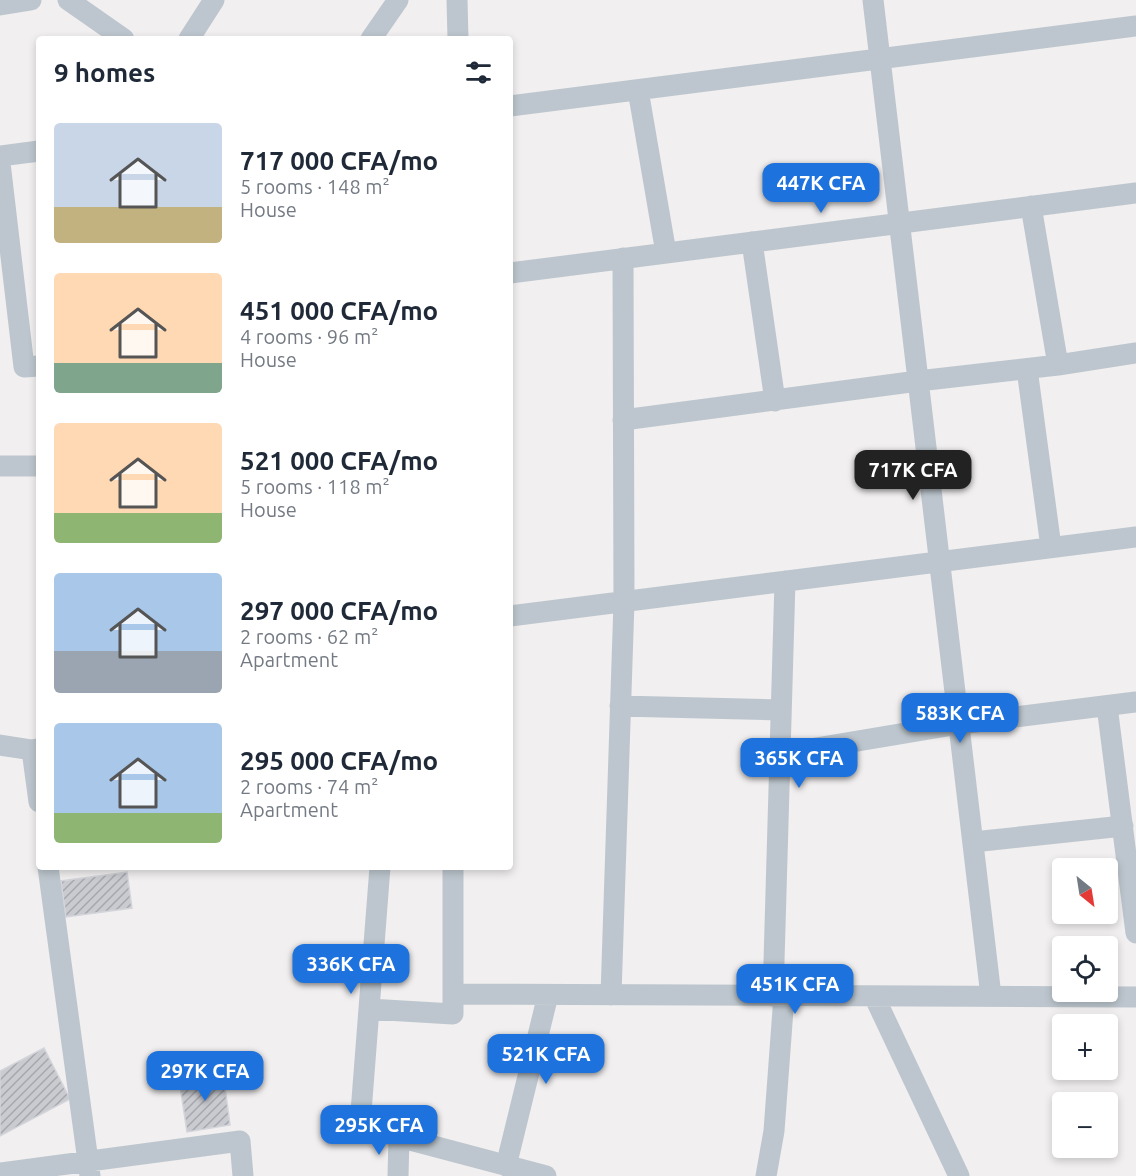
<!DOCTYPE html>
<html lang="en">
<head>
<meta charset="utf-8">
<style>
  body { margin:0; font-family:Ubuntu,sans-serif; background:#f2f2f3; color:#1f2937; height:100vh; display:flex; flex-direction:column; font-size:22px; white-space:nowrap }
  * { box-sizing:border-box; margin:0 }
  p { font-size:20px; color:#747a83 }
  .icon { flex:none; width:33px; height:33px; fill:none; stroke:currentColor; stroke-width:2; stroke-linecap:round; stroke-linejoin:round }
  .map { position:relative; flex:1; overflow:hidden }
  .side { position:absolute; left:36px; top:36px; width:477px; height:834px; display:flex; flex-direction:column; background:#fff; border-radius:6px; box-shadow:0 3px 9px #0003 }
  .side>* { flex:none }
  .needle { width:39px; rotate:150deg }
  .controls { position:absolute; left:1052px; top:858px; display:grid; gap:12px }
  .controls a { display:grid; place-items:center; width:66px; height:66px; border-radius:6px; background:#fff; box-shadow:0 3px 9px #0003; font-size:30px }
  .price { position:absolute; translate:-50% -51px; padding:0 14px; border-radius:12px; background:#1d72dd; color:#fff; font-size:20px; line-height:39px; filter:drop-shadow(0 2px 3px #0008) }
  .price::after { content:''; position:absolute; left:50%; top:36px; width:18px; height:14px; margin-left:-9px; background:inherit; clip-path:polygon(0 0,100% 0,50% 100%) }
  .price.selected { background:#222; color:#fff }
  ul { padding:0; list-style:none }
  li { display:flex; align-items:center; gap:18px; height:150px; padding:0 18px }
  li span { display:grid; place-items:center; flex:none; width:168px; height:120px; border-radius:6px; color:#555 }
  li>.icon { margin-inline-start:auto }
  span .icon { width:72px; height:72px; fill:#fffc; stroke-width:1 }
  li b { font-size:26px }
  h2 { display:flex; justify-content:space-between; align-items:center; height:72px; padding:0 18px; font-size:26px }
  .map>svg:first-child { display:block }
  .building { fill:url(#building-hatch); stroke:#d3d5da; stroke-width:1.5 }
  .lines { fill:none; stroke-linecap:round; stroke-linejoin:round }
  .street { stroke:#bdc6ce; stroke-width:21 }
</style>
</head>
<body>
<div class="map">
<svg width="1136" height="1176" viewBox="0 0 1136 1176">
  <defs>
    <pattern id="building-hatch" width="6" height="6" patternUnits="userSpaceOnUse" patternTransform="scale(1.5)"><rect width="6" height="6" fill="#c9cbd1"/><path d="M-1 1l2-2M0 6l6-6M5 7l2-2" fill="none" stroke="#a5a7ad"/></pattern>
  </defs>
  <rect width="100%" height="100%" fill="#f1efef"/>
  <path class="building" d="M 127,872 L 132,908 L 66,917 L 61,881 Z
    M 44,1048 L 70,1099 L 0,1136 L 0,1071 Z
    M 223,1072 L 230,1125 L 187,1132 L 179,1079 Z"/>
  <g class="lines">
    <path class="street" d="M 68,0 L 124,39
      M 457,0 L 458,39
      M 873,0 L 991,996
      M 0,5 L 31,0
      M 189,39 L 214,0
      M 371,39 L 398,0
      M 638,90 L 666,253
      M 510,106 L 1136,26
      M 0,156 L 39,151
      M 0,163 L 24,367 L 39,366
      M 1031,206 L 1058,365
      M 752,242 L 775,401
      M 510,273 L 1136,193
      M 1027,369 L 1051,547
      M 623,420 L 918,381 L 1058,365 L 1136,353
      M 0,466 L 39,466
      M 510,616 L 1136,537
      M 620,706 L 781,710
      M 1107,706 L 1136,933
      M 0,745 L 32,750 L 39,749
      M 32,750 L 39,802
      M 780,754 L 959,724 L 1136,702
      M 973,842 L 1123,826
      M 48,867 L 90,1176
      M 380,867 L 360,1125 L 399,1137 L 546,1176
      M 453,994 L 1136,997
      M 611,995 L 624,602 L 623,258
      M 773,996 L 785,581
      M 874,996 L 959,1176
      M 369,1009 L 453,1014 L 453,867
      M 506,1166 L 548,995
      M 0,1173 L 240,1141 L 243,1176
      M 398,1176 L 399,1137
      M 766,1176 L 774,1131 L 784,996"/>
  </g>
</svg>
<div class="controls">
<a><svg class="needle" viewBox="-14 -14 28 28"><path d="M0-13l5 13h-10z" fill="#e53935"/><path d="M0 13l5-13h-10z" fill="#747a83"/></svg></a>
<a><svg class="icon" aria-label="locate" viewBox="0 0 24 24"><circle cx="12" cy="12" r="6"/><path d="M12 2v4M12 18v4M2 12h4M18 12h4"/></svg></a>
<a>+</a>
<a>−</a>
</div>
<b class="price" style="left:821px;top:214px">447K CFA</b>
<b class="price selected" style="left:913px;top:501px">717K CFA</b>
<b class="price" style="left:960px;top:744px">583K CFA</b>
<b class="price" style="left:799px;top:789px">365K CFA</b>
<b class="price" style="left:351px;top:995px">336K CFA</b>
<b class="price" style="left:795px;top:1015px">451K CFA</b>
<b class="price" style="left:546px;top:1085px">521K CFA</b>
<b class="price" style="left:205px;top:1102px">297K CFA</b>
<b class="price" style="left:379px;top:1156px">295K CFA</b>
<section class="side">
<h2>9 homes<svg class="icon" aria-label="filters" viewBox="0 0 24 24"><path d="M4 7h16M4 17h16"/><circle cx="9" cy="7" r="2"/><circle cx="15" cy="17" r="2"/></svg></h2>
<ul>
<li><span style="background:linear-gradient(#c9d6e8 70%,#c2b280 0)"><svg class="icon" aria-label="home" viewBox="0 0 24 24"><path d="M3 11l9-7 9 7M6 9v11h12V9"/></svg></span><div><b>717 000 CFA/mo</b><p>5 rooms · 148 m²</p><p>House</p></div></li>
<li><span style="background:linear-gradient(#ffd9b3 75%,#7fa58c 0)"><svg class="icon" aria-label="home" viewBox="0 0 24 24"><path d="M3 11l9-7 9 7M6 9v11h12V9"/></svg></span><div><b>451 000 CFA/mo</b><p>4 rooms · 96 m²</p><p>House</p></div></li>
<li><span style="background:linear-gradient(#ffd9b3 75%,#8fb573 0)"><svg class="icon" aria-label="home" viewBox="0 0 24 24"><path d="M3 11l9-7 9 7M6 9v11h12V9"/></svg></span><div><b>521 000 CFA/mo</b><p>5 rooms · 118 m²</p><p>House</p></div></li>
<li><span style="background:linear-gradient(#a9c7e8 65%,#9aa5b1 0)"><svg class="icon" aria-label="home" viewBox="0 0 24 24"><path d="M3 11l9-7 9 7M6 9v11h12V9"/></svg></span><div><b>297 000 CFA/mo</b><p>2 rooms · 62 m²</p><p>Apartment</p></div></li>
<li><span style="background:linear-gradient(#a9c7e8 75%,#8fb573 0)"><svg class="icon" aria-label="home" viewBox="0 0 24 24"><path d="M3 11l9-7 9 7M6 9v11h12V9"/></svg></span><div><b>295 000 CFA/mo</b><p>2 rooms · 74 m²</p><p>Apartment</p></div></li>
</ul>
</section>
</div>
</body>
</html>
